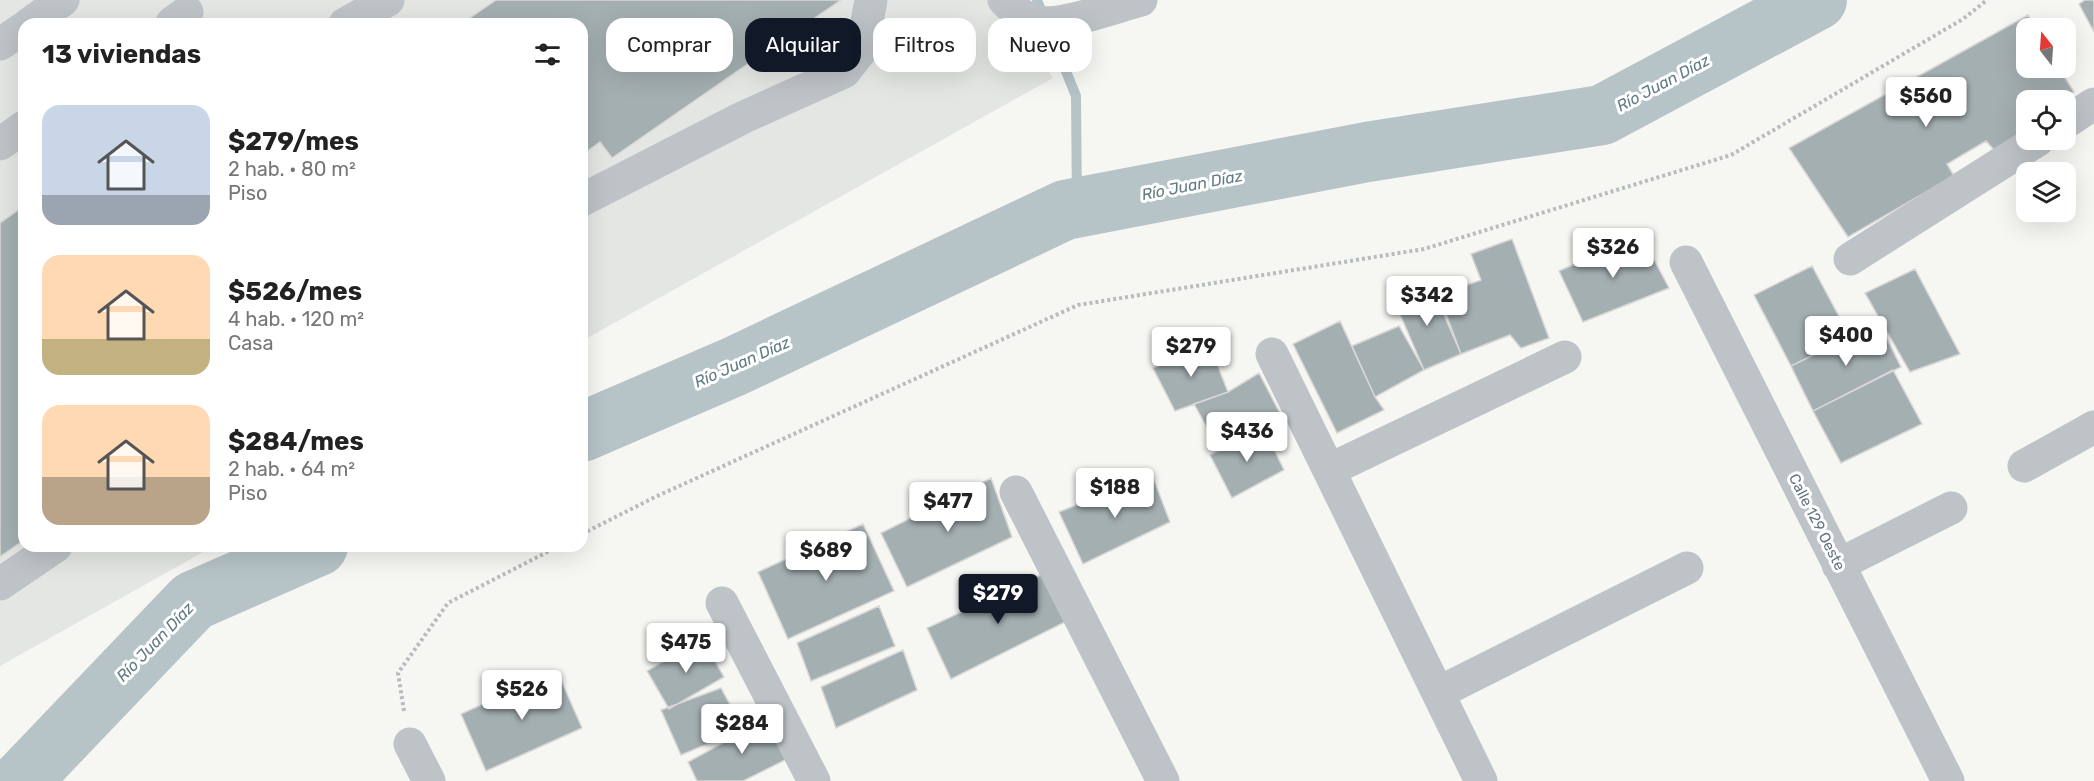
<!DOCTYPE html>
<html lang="es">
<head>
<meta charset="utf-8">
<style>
  body { margin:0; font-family:Rubik,sans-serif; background:#f2f2f2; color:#222; height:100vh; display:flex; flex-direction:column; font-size:22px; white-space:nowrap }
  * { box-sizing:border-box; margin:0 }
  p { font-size:20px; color:#767676 }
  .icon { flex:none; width:33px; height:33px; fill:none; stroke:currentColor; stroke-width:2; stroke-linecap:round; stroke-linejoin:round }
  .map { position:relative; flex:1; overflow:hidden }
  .sheet { position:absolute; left:18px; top:18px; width:570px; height:534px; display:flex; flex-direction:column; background:#fff; border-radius:18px; box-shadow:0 6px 24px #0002 }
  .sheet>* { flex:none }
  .top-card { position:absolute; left:606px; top:18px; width:570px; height:54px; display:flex; gap:12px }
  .needle { width:39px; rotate:343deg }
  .controls { position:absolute; left:2016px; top:18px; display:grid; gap:12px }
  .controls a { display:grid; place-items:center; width:60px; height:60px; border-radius:12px; background:#fff; box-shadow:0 6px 24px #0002; font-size:30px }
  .price { position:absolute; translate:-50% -51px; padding:0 14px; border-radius:6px; background:#fff; color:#222; font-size:20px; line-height:39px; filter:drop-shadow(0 2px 3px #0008) }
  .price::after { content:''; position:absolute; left:50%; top:36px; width:18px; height:14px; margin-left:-9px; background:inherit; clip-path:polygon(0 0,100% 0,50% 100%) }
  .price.active { background:#111827; color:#fff }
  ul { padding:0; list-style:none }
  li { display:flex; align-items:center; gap:18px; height:150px; padding:0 24px }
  li span { display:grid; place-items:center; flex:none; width:168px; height:120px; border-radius:18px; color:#555 }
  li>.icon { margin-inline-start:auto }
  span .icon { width:72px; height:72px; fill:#fffc; stroke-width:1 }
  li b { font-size:26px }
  h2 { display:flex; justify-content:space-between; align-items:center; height:72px; padding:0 24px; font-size:26px }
  .tag { padding:0 21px; border-radius:18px; background:#fff; box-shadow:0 6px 24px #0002; font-size:21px; line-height:54px }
  .tag.active { background:#111827; color:#fff }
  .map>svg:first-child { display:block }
  .built { fill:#e4e6e4 }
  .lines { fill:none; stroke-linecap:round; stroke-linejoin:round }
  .stream { stroke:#b6c4c7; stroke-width:10 }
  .river { stroke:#b6c4c7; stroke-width:60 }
  .building { fill:#a4afb2; stroke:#d8d7d5; stroke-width:1.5 }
  .path { stroke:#b8bcbe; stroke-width:4; stroke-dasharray:3 3; stroke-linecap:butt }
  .minor { stroke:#bdc3c6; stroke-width:33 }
  .labels { text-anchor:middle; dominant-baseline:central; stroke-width:6; stroke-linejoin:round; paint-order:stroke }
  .street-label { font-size:15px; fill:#62757e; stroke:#fff }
  .water-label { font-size:16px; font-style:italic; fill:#617b80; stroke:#fff }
</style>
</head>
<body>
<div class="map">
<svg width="2094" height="781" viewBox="0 0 2094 781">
  <rect width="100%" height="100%" fill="#f6f6f3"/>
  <path class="built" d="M 0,0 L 1002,0 L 1053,78 L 582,341 L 582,24 L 24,24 L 24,546 L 214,546 L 0,666 Z"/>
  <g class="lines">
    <path class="stream" d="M 1037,0 L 1076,96 L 1077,207"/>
    <path class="river" d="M 582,432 L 733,367 L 1065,210 L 1367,152 L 1602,115 L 1817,0
      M 21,781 L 193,601 L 318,546"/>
  </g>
  <path class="building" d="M 496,0 L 841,0 L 812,20 L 818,28 L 758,70 L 752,61 L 612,158 L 600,142 L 582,155 L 582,24 L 461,24 Z
    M 2085,0 L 2094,0 L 2094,32 L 2079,4 Z
    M 2028,15 L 2036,28 L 2026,28 L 2026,68 L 2059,68 L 2074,92 L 2059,100 L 2026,100 L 2026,131 L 1996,152 L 1986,141 L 1947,164 L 1954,176 L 1848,237 L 1789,148 Z
    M 24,206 L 24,540 L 0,557 L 0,223 Z
    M 1641,235 L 1669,288 L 1583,322 L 1559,271 Z
    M 1512,239 L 1549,338 L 1521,348 L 1510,335 L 1461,354 L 1439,295 L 1481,280 L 1471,254 Z
    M 1812,266 L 1850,337 L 1791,366 L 1754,295 Z
    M 1915,269 L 1960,354 L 1910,372 L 1865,293 Z
    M 1431,285 L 1461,354 L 1424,370 L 1394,300 Z
    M 1340,321 L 1375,397 L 1384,410 L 1337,433 L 1293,344 Z
    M 1879,323 L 1901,367 L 1813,411 L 1791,366 Z
    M 1399,326 L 1424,370 L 1375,397 L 1352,346 Z
    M 1209,344 L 1228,392 L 1175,411 L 1153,368 Z
    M 1893,370 L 1922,424 L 1841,463 L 1813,411 Z
    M 1259,373 L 1284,421 L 1218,447 L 1194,404 L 1228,392 Z
    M 1264,429 L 1284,470 L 1232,498 L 1210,455 Z
    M 1152,475 L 1170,522 L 1083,564 L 1059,512 Z
    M 991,478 L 1012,537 L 907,587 L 881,533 Z
    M 863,524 L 894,591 L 788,639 L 758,572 Z
    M 1045,573 L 1071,619 L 951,679 L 927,628 Z
    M 879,606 L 895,646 L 811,681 L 797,643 Z
    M 702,639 L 724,677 L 669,709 L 647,671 Z
    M 903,650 L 917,690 L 836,728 L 821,687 Z
    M 557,671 L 582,728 L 486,771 L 461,714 Z
    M 721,688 L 743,729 L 681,755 L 661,710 Z
    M 770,717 L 789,758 L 743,781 L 697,781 L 688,762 Z"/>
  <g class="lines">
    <path class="path" d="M 582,534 L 655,497 L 1078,305 L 1424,249 L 1731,155 L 1963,19 L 1987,0
      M 404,711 L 398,673 L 448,603 L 559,546"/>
    <path class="minor" d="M 1004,0 C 1014,11 1025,19 1040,22 C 1061,27 1118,6 1141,0
      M 172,23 L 187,12
      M 29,24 L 63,0
      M 345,24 L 388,0
      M 0,44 L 24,28
      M 2066,122 L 2094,104
      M 0,144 L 24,127
      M 582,200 L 744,117 L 844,72 L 862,49 L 871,0
      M 1850,259 L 2038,140
      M 1686,262 L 1948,781
      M 1272,354 L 1481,781
      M 2024,466 L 2094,427
      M 1329,470 L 1565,357
      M 1016,492 L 1163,781
      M 1838,565 L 1951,508
      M 0,584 L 56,546
      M 722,603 L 814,781
      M 1438,693 L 1687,568
      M 410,744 L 429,781"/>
  </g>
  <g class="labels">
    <g class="street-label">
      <text transform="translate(1817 522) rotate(63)">Calle 129 Oeste</text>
    </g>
    <g class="water-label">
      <text transform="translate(1663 83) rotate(-28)">Río Juan Díaz</text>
      <text transform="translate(1192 185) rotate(-11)">Río Juan Díaz</text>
      <text transform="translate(742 362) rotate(-24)">Río Juan Díaz</text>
      <text transform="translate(155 642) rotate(-46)">Río Juan Díaz</text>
    </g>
  </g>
</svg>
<div class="controls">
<a><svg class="needle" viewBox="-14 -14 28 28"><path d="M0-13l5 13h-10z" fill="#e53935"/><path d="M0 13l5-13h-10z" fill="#767676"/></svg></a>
<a><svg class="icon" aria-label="locate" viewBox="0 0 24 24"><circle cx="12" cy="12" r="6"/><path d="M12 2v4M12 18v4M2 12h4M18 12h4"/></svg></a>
<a><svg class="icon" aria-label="layers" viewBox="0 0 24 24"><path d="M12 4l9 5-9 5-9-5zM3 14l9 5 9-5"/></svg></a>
</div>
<b class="price" style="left:1926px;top:128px">$560</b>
<b class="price" style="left:1613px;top:279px">$326</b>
<b class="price" style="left:1427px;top:327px">$342</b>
<b class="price" style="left:1846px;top:367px">$400</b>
<b class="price" style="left:1191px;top:378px">$279</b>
<b class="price" style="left:1247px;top:463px">$436</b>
<b class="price" style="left:1115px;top:519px">$188</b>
<b class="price" style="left:948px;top:533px">$477</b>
<b class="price" style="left:826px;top:582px">$689</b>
<b class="price active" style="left:998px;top:625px">$279</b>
<b class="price" style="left:686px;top:674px">$475</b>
<b class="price" style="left:522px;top:721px">$526</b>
<b class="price" style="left:742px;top:755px">$284</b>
<div class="top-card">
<a class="tag">Comprar</a>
<a class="tag active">Alquilar</a>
<a class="tag">Filtros</a>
<a class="tag">Nuevo</a>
</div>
<section class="sheet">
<h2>13 viviendas<svg class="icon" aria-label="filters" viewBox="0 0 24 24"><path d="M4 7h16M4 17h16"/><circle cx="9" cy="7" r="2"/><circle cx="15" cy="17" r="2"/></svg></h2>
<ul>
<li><span style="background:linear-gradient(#c9d6e8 75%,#9aa5b1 0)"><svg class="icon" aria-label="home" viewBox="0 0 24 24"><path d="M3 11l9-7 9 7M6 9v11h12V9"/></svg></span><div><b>$279/mes</b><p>2 hab. · 80 m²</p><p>Piso</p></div></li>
<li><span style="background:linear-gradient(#ffd9b3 70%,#c2b280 0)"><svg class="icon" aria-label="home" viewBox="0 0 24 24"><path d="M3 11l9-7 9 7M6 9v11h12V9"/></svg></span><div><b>$526/mes</b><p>4 hab. · 120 m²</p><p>Casa</p></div></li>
<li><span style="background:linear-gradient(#ffd9b3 60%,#b9a48a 0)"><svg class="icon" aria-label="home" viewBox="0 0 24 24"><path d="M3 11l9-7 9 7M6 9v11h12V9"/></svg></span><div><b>$284/mes</b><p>2 hab. · 64 m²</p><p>Piso</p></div></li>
</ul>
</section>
</div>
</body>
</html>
